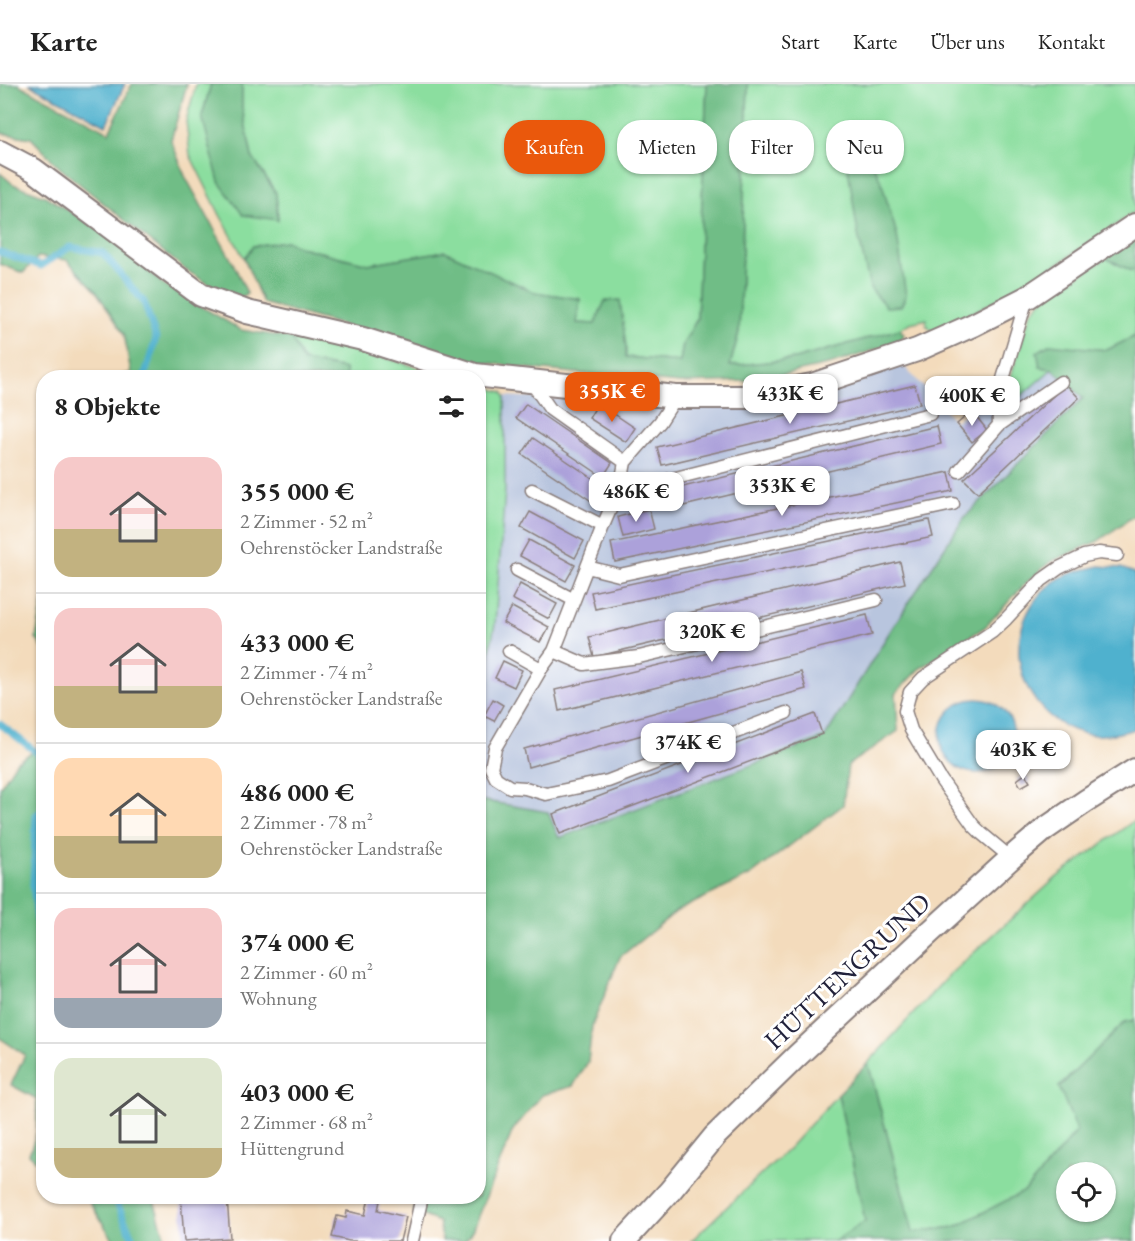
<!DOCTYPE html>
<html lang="de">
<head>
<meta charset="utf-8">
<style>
  body { margin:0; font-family:"EB Garamond",serif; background:#f2f2f2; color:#222; height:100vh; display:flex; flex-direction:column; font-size:22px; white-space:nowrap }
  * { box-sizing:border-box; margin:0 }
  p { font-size:20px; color:#767676 }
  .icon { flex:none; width:33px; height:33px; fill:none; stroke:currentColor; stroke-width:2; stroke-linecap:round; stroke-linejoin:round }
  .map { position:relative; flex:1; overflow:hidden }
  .side { position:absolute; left:36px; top:286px; width:450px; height:834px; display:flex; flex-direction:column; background:#fff; border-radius:24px; box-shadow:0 2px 4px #0004 }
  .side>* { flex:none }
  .top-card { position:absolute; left:504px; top:36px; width:540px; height:54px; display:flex; gap:12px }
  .controls { position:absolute; left:1056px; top:1078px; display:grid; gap:12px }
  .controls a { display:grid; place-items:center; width:60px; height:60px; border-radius:50%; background:#fff; box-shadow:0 2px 4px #0004; font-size:30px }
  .price { position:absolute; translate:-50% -51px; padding:0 14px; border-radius:12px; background:#fff; color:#222; font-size:20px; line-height:39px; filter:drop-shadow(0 2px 3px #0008) }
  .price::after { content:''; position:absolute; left:50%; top:36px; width:18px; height:14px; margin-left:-9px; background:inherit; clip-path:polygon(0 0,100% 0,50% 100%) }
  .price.selected { background:#ea580c; color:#fff }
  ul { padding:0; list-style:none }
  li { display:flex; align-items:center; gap:18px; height:150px; padding:0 18px }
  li+li { border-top:2px solid #e0e0e0 }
  li span { display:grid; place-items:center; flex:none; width:168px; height:120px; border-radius:18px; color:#555 }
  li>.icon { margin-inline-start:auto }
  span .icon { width:72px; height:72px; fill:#fffc; stroke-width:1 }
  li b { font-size:26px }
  h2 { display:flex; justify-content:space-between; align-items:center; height:72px; padding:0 18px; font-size:26px }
  .chip { padding:0 21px; border-radius:24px; background:#fff; box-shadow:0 2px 4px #0004; font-size:21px; line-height:54px }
  .chip.selected { background:#ea580c; color:#fff }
  header { display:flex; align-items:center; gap:36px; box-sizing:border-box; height:84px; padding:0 30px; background:#fff; border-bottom:2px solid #e0e0e0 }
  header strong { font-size:28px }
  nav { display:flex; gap:33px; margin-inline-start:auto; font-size:21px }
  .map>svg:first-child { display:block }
  .industrial { fill:#b8c5de }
  .green { fill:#8bde9f; stroke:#56806d; stroke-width:1.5 }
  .forest { fill:#70bd86; stroke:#497060; stroke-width:1.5; fill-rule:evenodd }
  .water { fill:#4fb1ce; stroke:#386a84; stroke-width:1.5 }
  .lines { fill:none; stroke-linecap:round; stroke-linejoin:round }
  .stream { stroke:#4fb1ce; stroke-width:7 }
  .building { fill:#aca1da }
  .lane-casing { stroke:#8a7e7c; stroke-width:15 }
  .street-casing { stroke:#8a7e7c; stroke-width:26 }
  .lane { stroke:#fff; stroke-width:12 }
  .street { stroke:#fff; stroke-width:22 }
  .labels { text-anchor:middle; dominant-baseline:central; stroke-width:6; stroke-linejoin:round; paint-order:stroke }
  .street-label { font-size:27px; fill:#22223b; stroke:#fff }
</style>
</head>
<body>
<header>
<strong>Karte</strong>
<nav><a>Start</a><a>Karte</a><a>Über uns</a><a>Kontakt</a></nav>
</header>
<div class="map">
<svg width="1135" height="1157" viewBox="0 0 1135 1157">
  <rect width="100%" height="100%" fill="#fff"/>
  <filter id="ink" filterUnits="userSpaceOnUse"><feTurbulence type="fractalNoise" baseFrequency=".0167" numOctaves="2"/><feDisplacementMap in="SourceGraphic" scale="12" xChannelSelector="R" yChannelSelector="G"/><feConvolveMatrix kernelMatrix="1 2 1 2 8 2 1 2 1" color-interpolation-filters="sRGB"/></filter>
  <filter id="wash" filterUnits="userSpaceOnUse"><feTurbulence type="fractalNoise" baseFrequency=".008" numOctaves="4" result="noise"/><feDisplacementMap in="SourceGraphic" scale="24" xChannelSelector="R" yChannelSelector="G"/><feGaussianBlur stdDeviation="1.35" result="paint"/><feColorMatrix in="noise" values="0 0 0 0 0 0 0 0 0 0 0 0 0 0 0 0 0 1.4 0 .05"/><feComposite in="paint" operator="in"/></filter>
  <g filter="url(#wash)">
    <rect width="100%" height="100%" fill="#f3dbbc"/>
    <path class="industrial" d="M 904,282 L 955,337 L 976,321 L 1003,327 L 1052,285 L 1083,314 L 964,434 L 891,546 L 825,653 L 558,755 L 479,716 L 479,625 L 495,539 L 505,406 L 505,312 L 634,319 Z"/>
    <path class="green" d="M 196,0 L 211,0 L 202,32 L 278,136 L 276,109 L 252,73 L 242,24 L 242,0 L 707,0 L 697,235 L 683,260 L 680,278 L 625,273 L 626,263 L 605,217 L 595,240 L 577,239 L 580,215 L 534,208 L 445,167 L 368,180 L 300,163 L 286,157 L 253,162 L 244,174 L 220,131 L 190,71 L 186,37 Z
      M 748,0 L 1135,0 L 1135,127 L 1102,151 L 1022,203 L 934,248 L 926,241 L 927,235 L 910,239 L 900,245 L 795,275 L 730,282 L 739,248 Z
      M 1106,174 L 1131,187 L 1135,185 L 1135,252 L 1107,266 L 1050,261 L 1052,285 L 1009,322 L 1004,314 L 1031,228 L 1044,214 Z
      M 291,254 L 356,265 L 453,294 L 346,294 L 345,285 L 303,277 Z
      M 478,301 L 503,308 L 505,312 L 505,406 L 495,540 L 482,608 L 479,608 Z
      M 1135,736 L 1135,936 L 1125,938 L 1077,1047 L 1026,1107 L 955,1143 L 913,1148 L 868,979 L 947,893 L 1057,793 Z
      M 838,1010 L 865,1137 L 835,1157 L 691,1157 L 790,1063 Z"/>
    <path class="forest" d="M 0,0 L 18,0 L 109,48 L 132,0 L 187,0 L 171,56 L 185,92 L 233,179 L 247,209 L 236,217 L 186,186 L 60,84 L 31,54 L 0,49 Z
      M 211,0 L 242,0 L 242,24 L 252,73 L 276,109 L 278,136 L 243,131 L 219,98 L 202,32 Z
      M 707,0 L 748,0 L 739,248 L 730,282 L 795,275 L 900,245 L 904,250 L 901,257 L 832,280 L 791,289 L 749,297 L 680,299 L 524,284 L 469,276 L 263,219 L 244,174 L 253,162 L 286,157 L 300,163 L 368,180 L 445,167 L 534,208 L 580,215 L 577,239 L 595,240 L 605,217 L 620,216 L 626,263 L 626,273 L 680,278 L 683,260 L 697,235 Z
      M 865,64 L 881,97 L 897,151 L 906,212 L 901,222 L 886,223 L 870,204 L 858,150 L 846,71 Z
      M 0,89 L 13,100 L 45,112 L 108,151 L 163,200 L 241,246 L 291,254 L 303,277 L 345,285 L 346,294 L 110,294 L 131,289 L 124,250 L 96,207 L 67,176 L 38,173 L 23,189 L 0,180 Z
      M 1135,149 L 1135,185 L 1132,187 L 1106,174 Z
      M 1135,252 L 1135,431 L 1098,457 L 1050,478 L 1026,499 L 985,543 L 919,585 L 896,609 L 898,647 L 848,681 L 843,721 L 751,791 L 677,827 L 620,873 L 592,942 L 588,978 L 573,1002 L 542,1011 L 513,1046 L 472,1147 L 465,1157 L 442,1157 L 439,1138 L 414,1128 L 415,1113 L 478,1113 L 479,716 L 548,728 L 559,754 L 825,653 L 891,546 L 964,434 L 1083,314 L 1052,285 L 1040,283 L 1037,268 L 1050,260 L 1107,266 Z
      M 43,518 L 44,565 L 43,565 L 36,554 Z
      M 40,664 L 43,664 L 43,1081 L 41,1081 L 29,1070 L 37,1048 L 37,1015 L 11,1001 L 25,971 L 0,954 L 0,703 L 17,677 Z
      M 1135,936 L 1135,1157 L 835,1157 L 865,1137 L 838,1010 L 868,979 L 913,1148 L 955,1143 L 1025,1107 L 1077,1047 L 1059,1003 L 1125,938 ZM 1066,1089 L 1106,1089 L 1106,1128 L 1066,1128 Z
      M 86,1113 L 153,1113 L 166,1157 L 114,1157 Z"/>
    <path class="water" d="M 29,0 L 125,0 L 106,41 Z
      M 1100,482 L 1121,484 L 1135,489 L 1135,645 C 1122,649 1109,652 1094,651 C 1039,645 1004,586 1025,535 C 1032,518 1044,503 1060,494 C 1073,487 1086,485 1100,482 Z
      M940 652a37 37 0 1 1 74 0a37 37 0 1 1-74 0Z"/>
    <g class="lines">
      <path class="stream" d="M 0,168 L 41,182 L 70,163 L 103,169 L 144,218 L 156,254 L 144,294
        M 0,640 L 44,674
        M 44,725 L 36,731 L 33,801 L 44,892
        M 114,1113 L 134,1157"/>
    </g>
    <g id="blocks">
      <path class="building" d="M 1066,300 L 1079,314 L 978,409 L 964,395 Z
        M 915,301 L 920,320 L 662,381 L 657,363 Z
        M 598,319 L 635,344 L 626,358 L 589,334 Z
        M 526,320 L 612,379 L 603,393 L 516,334 Z
        M 972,327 L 987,346 L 972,358 L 957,340 Z
        M 937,342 L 941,360 L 671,425 L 666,407 Z
        M 533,354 L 604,402 L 593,418 L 522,370 Z
        M 949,388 L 953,407 L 615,478 L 611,459 Z
        M 649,425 L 654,445 L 623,453 L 618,433 Z
        M 530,428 L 584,457 L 575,474 L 521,444 Z
        M 929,436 L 933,453 L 595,525 L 591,508 Z
        M 529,456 L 575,481 L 566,497 L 520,472 Z
        M 900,478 L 905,499 L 594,573 L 589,553 Z
        M 520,500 L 557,520 L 549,535 L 512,515 Z
        M 512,523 L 549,543 L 540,558 L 503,539 Z
        M 867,531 L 872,551 L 559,627 L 555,606 Z
        M 503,577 L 522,586 L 514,603 L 495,594 Z
        M 801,588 L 806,605 L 528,683 L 524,665 Z
        M 493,615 L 503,621 L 494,637 L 484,632 Z
        M 815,630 L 822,650 L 560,750 L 553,730 Z
        M 1025,690 L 1030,698 L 1021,703 L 1017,696 Z
        M 181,1113 L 227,1113 L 230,1154 L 184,1157 Z
        M 369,1114 L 380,1117 L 378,1126 L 406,1133 L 400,1157 L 349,1157 L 332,1153 L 337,1132 L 346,1134 L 347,1127 L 365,1131 Z"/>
    </g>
  </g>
  <g filter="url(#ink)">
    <use href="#blocks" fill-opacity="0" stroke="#8a7e7c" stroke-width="1.5"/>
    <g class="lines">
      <g class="lane-casing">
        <path id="lane" d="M 531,298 L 550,325 L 625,378
          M 676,313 L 660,338 L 625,378 L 621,400 L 603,442 L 554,567 L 541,585 L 495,664 L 491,684 L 496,694 L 510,703 L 525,704 L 546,710 L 608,697 L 786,629
          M 999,341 L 998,312 L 1027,214
          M 959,387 L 999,341 L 1061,298
          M 621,400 L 652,400 L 930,330
          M 532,406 L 603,442
          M 587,483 L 619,491 L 953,420
          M 517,486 L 574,516
          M 509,567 L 541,585
          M 554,567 L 584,580 L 639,573 L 876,516
          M 1011,774 L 981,749 L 973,741 L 941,696 L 911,646 L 905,627 L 910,608 L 923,594 L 992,548 L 1006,535 L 1042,496 L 1059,484 L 1084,472 L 1099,469 L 1117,471
          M 412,1157 L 421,1117"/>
      </g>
      <g class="street-casing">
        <path id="street" d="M 0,68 L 34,86 L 201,211 L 247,228 L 363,255 L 475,291 L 676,313 L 750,313 L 812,301 L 917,266 L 973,241 L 1028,213 L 1135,141
          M 624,1157 L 670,1107 L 715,1052 L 796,973 L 928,850 L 1011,774 L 1045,745 L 1086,717 L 1135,686"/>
      </g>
      <use href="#lane" class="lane"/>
      <use href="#street" class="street"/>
    </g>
  </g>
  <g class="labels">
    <g class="street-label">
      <text transform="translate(847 887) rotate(-43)">HÜTTENGRUND</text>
    </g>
  </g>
</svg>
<div class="controls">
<a><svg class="icon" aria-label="locate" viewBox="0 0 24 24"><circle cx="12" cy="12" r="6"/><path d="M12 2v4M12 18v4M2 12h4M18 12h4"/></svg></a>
</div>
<b class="price selected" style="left:612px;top:339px">355K €</b>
<b class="price" style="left:790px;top:341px">433K €</b>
<b class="price" style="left:972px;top:343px">400K €</b>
<b class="price" style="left:782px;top:433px">353K €</b>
<b class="price" style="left:636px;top:439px">486K €</b>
<b class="price" style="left:712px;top:579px">320K €</b>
<b class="price" style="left:688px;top:690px">374K €</b>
<b class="price" style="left:1023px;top:697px">403K €</b>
<div class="top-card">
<a class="chip selected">Kaufen</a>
<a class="chip">Mieten</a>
<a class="chip">Filter</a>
<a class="chip">Neu</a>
</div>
<section class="side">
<h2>8 Objekte<svg class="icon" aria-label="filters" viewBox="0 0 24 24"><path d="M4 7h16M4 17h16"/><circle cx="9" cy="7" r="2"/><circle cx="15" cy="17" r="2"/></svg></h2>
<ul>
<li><span style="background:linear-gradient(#f6c9c9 60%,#c2b280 0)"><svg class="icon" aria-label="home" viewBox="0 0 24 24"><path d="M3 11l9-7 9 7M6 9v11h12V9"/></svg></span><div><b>355 000 €</b><p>2 Zimmer · 52 m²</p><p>Oehrenstöcker Landstraße</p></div></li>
<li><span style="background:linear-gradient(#f6c9c9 65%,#c2b280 0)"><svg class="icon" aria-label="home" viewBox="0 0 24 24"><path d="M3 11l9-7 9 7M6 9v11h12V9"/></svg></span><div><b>433 000 €</b><p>2 Zimmer · 74 m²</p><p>Oehrenstöcker Landstraße</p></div></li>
<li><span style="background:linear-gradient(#ffd9b3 65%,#c2b280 0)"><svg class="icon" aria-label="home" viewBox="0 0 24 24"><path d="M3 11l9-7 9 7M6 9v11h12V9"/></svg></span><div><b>486 000 €</b><p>2 Zimmer · 78 m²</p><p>Oehrenstöcker Landstraße</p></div></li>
<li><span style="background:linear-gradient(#f6c9c9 75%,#9aa5b1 0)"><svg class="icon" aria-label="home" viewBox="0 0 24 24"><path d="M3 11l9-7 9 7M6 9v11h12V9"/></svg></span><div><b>374 000 €</b><p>2 Zimmer · 60 m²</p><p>Wohnung</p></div></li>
<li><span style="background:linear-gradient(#dfe7d0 75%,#c2b280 0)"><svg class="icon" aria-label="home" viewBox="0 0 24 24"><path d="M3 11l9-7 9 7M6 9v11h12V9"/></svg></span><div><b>403 000 €</b><p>2 Zimmer · 68 m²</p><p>Hüttengrund</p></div></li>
</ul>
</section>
</div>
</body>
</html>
